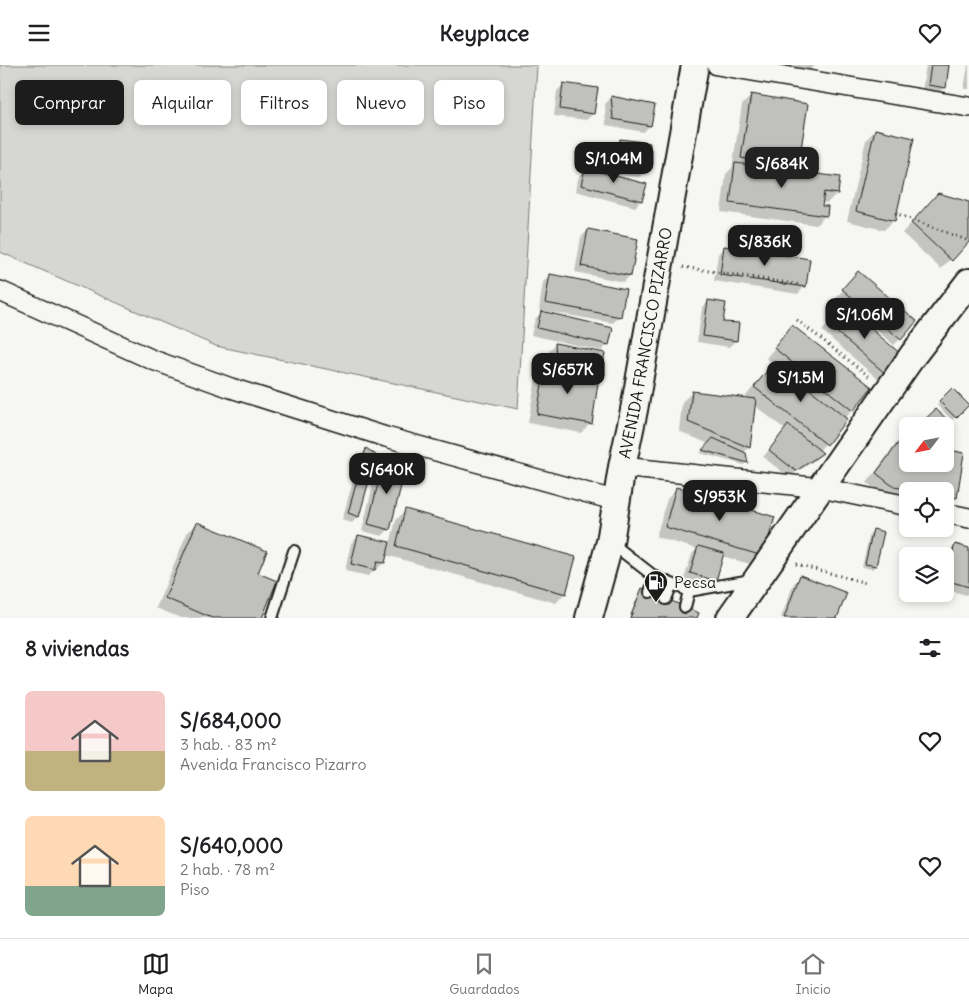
<!DOCTYPE html>
<html lang="es">
<head>
<meta charset="utf-8">
<style>
  body { margin:0; font-family:Delius,sans-serif; background:#f6f6f6; color:#202124; height:100vh; display:flex; flex-direction:column; font-size:19px; white-space:nowrap }
  * { box-sizing:border-box; margin:0 }
  p { font-size:16px; color:#757577 }
  .icon { flex:none; width:28px; height:28px; fill:none; stroke:currentColor; stroke-width:2; stroke-linecap:round; stroke-linejoin:round }
  .map { position:relative; height:553px; overflow:hidden }
  .side { display:flex; flex-direction:column; background:#fff; flex:1 }
  .side>* { flex:none }
  .hud { position:absolute; left:15px; top:15px; width:500px; height:45px; display:flex; gap:10px }
  .needle { width:32px; rotate:238deg }
  .fabs { position:absolute; left:899px; top:352px; display:grid; gap:10px }
  .fabs a { display:grid; place-items:center; width:55px; height:55px; border-radius:8px; background:#fff; box-shadow:0 2px 8px #0003; font-size:25px }
  .price { position:absolute; translate:-50% -42px; padding:0 11px; border-radius:10px; background:#1c1c1c; color:#fff; font-size:16px; line-height:32px; filter:drop-shadow(0 1px 2px #0008) }
  .price::after { content:''; position:absolute; left:50%; top:30px; width:15px; height:11px; margin-left:-8px; background:inherit; clip-path:polygon(0 0,100% 0,50% 100%) }
  .price.selected { background:#222; color:#fff }
  ul { padding:0; list-style:none }
  li { display:flex; align-items:center; gap:15px; height:125px; padding:0 25px }
  li span { display:grid; place-items:center; flex:none; width:140px; height:100px; border-radius:8px; color:#555 }
  li>.icon { margin-inline-start:auto }
  span .icon { width:60px; height:60px; fill:#fffc; stroke-width:1 }
  li b { font-size:21px }
  h2 { display:flex; justify-content:space-between; align-items:center; height:60px; padding:0 25px; font-size:21px }
  .tag { padding:0 18px; border-radius:8px; background:#fff; box-shadow:0 2px 8px #0003; font-size:18px; line-height:45px }
  .tag.selected { background:#1c1c1c; color:#fff }
  header { display:flex; justify-content:space-between; align-items:center; height:65px; padding:0 25px; background:#fff; font-size:22px; font-weight:800 }
  .dock { display:flex; justify-content:space-around; align-items:center; height:70px; border-top:1px solid #e0e0e0; background:#fff; font-size:14px; color:#757577 }
  .dock a { display:grid; justify-items:center; gap:2px }
  .dock .selected { color:#1c1c1c }
  .map>svg:first-child { display:block }
  .green { fill:#d6d6d2; stroke:#797977 }
  .shadow { fill:#0003 }
  .building { fill:#c0c0bd; stroke:#1c1c1c }
  .lines { fill:none; stroke-linecap:round; stroke-linejoin:round }
  .lane-casing { stroke:#1c1c1c; stroke-width:14 }
  .street-casing { stroke:#1c1c1c; stroke-width:22 }
  .secondary-casing { stroke:#1c1c1c; stroke-width:30 }
  .path { stroke:#1c1c1c; stroke-width:3; stroke-dasharray:1 4; stroke-linecap:butt }
  .lane { stroke:#f6f6f2; stroke-width:10 }
  .street { stroke:#f6f6f2; stroke-width:19 }
  .secondary { stroke:#f6f6f2; stroke-width:26 }
  .labels { text-anchor:middle; dominant-baseline:central; stroke-width:4; stroke-linejoin:round; paint-order:stroke }
  .street-label { font-size:16px; fill:#1c1c1c; stroke:#f6f6f2 }
  .poi-label { font-size:16px; fill:#1c1c1c; stroke:#f6f6f2; text-anchor:start }
</style>
</head>
<body>
<header><svg class="icon" aria-label="menu" viewBox="0 0 24 24"><path d="M4 6h16M4 12h16M4 18h16"/></svg>Keyplace<svg class="icon" aria-label="heart" viewBox="0 0 24 24"><path d="M12 20l-8-8c-3-5 5-10 8-4 3-6 11-1 8 4z"/></svg></header>
<div class="map">
<svg width="969" height="553" viewBox="0 0 969 553">
  <rect width="100%" height="100%" fill="#f6f6f2"/>
  <filter id="ink" filterUnits="userSpaceOnUse"><feTurbulence type="fractalNoise" baseFrequency=".02" numOctaves="2"/><feDisplacementMap in="SourceGraphic" scale="10" xChannelSelector="R" yChannelSelector="G"/><feConvolveMatrix kernelMatrix="1 2 1 2 8 2 1 2 1" color-interpolation-filters="sRGB"/></filter>
  <g filter="url(#ink)">
    <path class="green" d="M 0,0 L 537,0 L 518,344 L 216,281 L 0,187 Z"/>
    <path class="shadow" d="M 762,0 L 815,0 L 805,10 Z
      M 926,0 L 948,0 L 945,22 L 938,29 L 922,26 Z
      M 968,0 L 969,0 L 969,24 L 964,24 Z
      M 563,20 L 593,49 L 586,55 L 554,51 L 557,26 Z
      M 752,30 L 797,102 L 792,106 L 837,128 L 827,138 L 821,137 L 821,142 L 826,150 L 816,160 L 721,147 L 726,109 L 732,103 L 742,40 Z
      M 612,32 L 654,41 L 650,61 L 643,67 L 606,60 L 605,39 Z
      M 875,65 L 894,155 L 884,165 L 847,156 L 866,75 Z
      M 620,76 L 649,80 L 645,106 L 639,112 L 610,109 L 613,82 Z
      M 585,105 L 641,135 L 635,142 L 575,126 L 579,111 Z
      M 969,139 L 969,175 L 941,204 L 902,168 L 928,140 Z
      M 588,165 L 630,210 L 623,217 L 575,207 L 581,172 Z
      M 724,182 L 808,195 L 804,222 L 798,229 L 714,216 L 718,189 Z
      M 550,211 L 620,251 L 613,258 L 539,245 L 543,217 Z
      M 852,214 L 900,274 L 894,280 L 837,232 Z
      M 708,237 L 722,258 L 736,275 L 729,282 L 697,277 L 702,243 Z
      M 541,248 L 608,279 L 602,286 L 531,270 L 535,254 Z
      M 837,248 L 885,308 L 878,314 L 822,266 Z
      M 793,261 L 852,345 L 819,386 L 821,388 L 815,395 L 789,412 L 763,392 L 786,365 L 754,340 L 749,382 L 743,388 L 746,397 L 744,400 L 700,388 L 709,379 L 679,366 L 682,337 L 692,327 L 748,334 L 745,332 L 773,299 L 766,293 Z
      M 555,279 L 601,303 L 593,311 L 590,358 L 581,368 L 528,358 L 536,312 L 545,303 L 561,305 L 562,303 L 550,301 L 549,286 Z
      M 952,325 L 967,340 L 952,355 L 937,340 Z
      M 936,345 L 951,360 L 945,366 L 945,361 L 921,360 Z
      M 908,366 L 908,399 L 945,399 L 945,386 L 955,432 L 946,442 L 945,426 L 908,426 L 908,435 L 884,431 L 867,418 L 899,375 Z
      M 366,385 L 358,451 L 352,458 L 342,455 L 360,391 Z
      M 384,396 L 389,464 L 382,471 L 362,466 L 377,403 Z
      M 677,424 L 762,491 L 753,500 L 722,491 L 715,515 L 709,522 L 684,514 L 692,489 L 697,484 L 656,472 L 667,434 Z
      M 406,445 L 565,528 L 556,538 L 386,490 L 384,498 L 368,511 L 345,506 L 351,478 L 358,472 L 390,479 L 396,455 Z
      M 197,458 L 256,509 L 261,553 L 181,553 L 156,543 L 187,468 Z
      M 874,465 L 883,467 L 875,501 L 872,504 L 862,502 L 870,468 Z
      M 955,480 L 969,484 L 969,527 L 966,530 L 945,524 L 945,498 L 948,487 Z
      M 801,512 L 836,553 L 781,553 L 794,518 Z
      M 642,525 L 696,553 L 629,553 L 639,528 Z"/>
    <path class="building" d="M 931,0 L 949,0 L 946,23 L 928,20 Z
      M 563,18 L 598,23 L 594,49 L 560,44 Z
      M 751,29 L 808,39 L 798,103 L 741,93 Z
      M 611,31 L 655,40 L 651,61 L 613,54 Z
      M 875,64 L 914,73 L 895,156 L 856,146 Z
      M 620,74 L 650,78 L 647,106 L 616,102 Z
      M 735,98 L 840,112 L 838,129 L 824,127 L 822,141 L 828,141 L 827,151 L 730,138 Z
      M 585,103 L 647,119 L 642,136 L 581,120 Z
      M 938,128 L 969,137 L 969,177 L 952,196 L 911,158 Z
      M 588,164 L 638,174 L 631,211 L 581,201 Z
      M 724,181 L 810,194 L 806,222 L 720,210 Z
      M 858,206 L 917,256 L 901,275 L 842,224 Z
      M 550,209 L 626,224 L 621,252 L 545,238 Z
      M 708,235 L 726,238 L 723,257 L 739,258 L 737,276 L 703,271 Z
      M 843,240 L 902,290 L 886,309 L 827,259 Z
      M 541,246 L 613,263 L 609,280 L 537,263 Z
      M 792,260 L 872,322 L 853,346 L 774,283 Z
      M 555,278 L 605,288 L 602,304 L 556,294 Z
      M 775,296 L 847,354 L 827,380 L 754,322 Z
      M 545,301 L 599,311 L 592,359 L 537,349 Z
      M 952,323 L 969,340 L 956,353 L 939,336 Z
      M 692,326 L 756,334 L 750,383 L 688,357 Z
      M 936,344 L 953,360 L 945,368 L 945,361 L 928,361 L 923,356 Z
      M 788,360 L 823,388 L 796,406 L 769,385 Z
      M 908,365 L 908,399 L 945,399 L 945,384 L 964,388 L 957,433 L 945,431 L 945,426 L 920,426 L 894,422 L 876,408 Z
      M 713,373 L 746,388 L 748,398 L 702,385 Z
      M 366,383 L 376,390 L 359,452 L 348,448 Z
      M 384,395 L 406,401 L 390,465 L 368,459 Z
      M 676,422 L 775,452 L 763,491 L 665,462 Z
      M 405,444 L 576,492 L 566,529 L 396,481 Z
      M 197,457 L 267,486 L 258,508 L 277,516 L 262,553 L 212,553 L 165,533 Z
      M 873,464 L 884,467 L 876,501 L 865,499 Z
      M 358,470 L 390,477 L 385,498 L 377,497 L 375,505 L 351,499 Z
      M 955,479 L 969,483 L 969,522 L 945,515 Z
      M 698,481 L 724,488 L 716,516 L 690,508 Z
      M 800,510 L 847,528 L 837,553 L 784,553 Z
      M 642,523 L 699,548 L 697,553 L 630,553 Z"/>
    <g class="lines">
      <g class="lane-casing">
        <path id="lane" d="M 610,477 L 655,512 L 689,526
          M 650,527 L 655,512
          M 666,534 L 672,519
          M 685,542 L 689,526 L 751,515
          M 272,553 L 294,486"/>
      </g>
      <g class="street-casing">
        <path id="street" d="M 717,0 L 969,42
          M 0,226 L 153,295 L 231,323 L 386,372 L 617,436
          M 622,402 L 821,423 L 908,441
          M 945,448 L 969,453"/>
      </g>
      <g class="secondary-casing">
        <g id="secondary">
          <path id="s1" d="M 589,553 L 610,477 L 622,402 L 634,345 L 695,0"/>
          <path d="M 730,553 L 913,290 L 969,217"/>
        </g>
      </g>
      <path class="path" d="M 895,148 L 969,176
        M 683,202 L 801,220
        M 797,255 L 870,312
        M 796,499 L 866,518"/>
      <use href="#lane" class="lane"/>
      <use href="#street" class="street"/>
      <use href="#secondary" class="secondary"/>
    </g>
  </g>
  <defs>
    <g id="fuel-pin" transform="scale(1.25)"><path d="M0 17L-7.5 6A9.5 9.5 0 1 1 7.5 6Z" fill="#1c1c1c" stroke="#f6f6f2"/><path d="M-5.5-6h7V0h2V4h1.3V-2.5L3-4.5l.8-.8L6-3V5H2.5V1h-1V6h-7ZM-4.2-4.7v3.2H.2V-4.7Z" fill="#fff"/></g>
  </defs>
  <g fill-rule="evenodd">
    <use href="#fuel-pin" x="656" y="517"/>
  </g>
  <g class="labels">
    <g class="street-label">
      <text stroke="none"><textPath href="#s1" startOffset="281">AVENIDA FRANCISCO PIZARRO</textPath></text>
    </g>
    <g class="poi-label">
      <text x="674" y="517">Pecsa</text>
    </g>
  </g>
</svg>
<div class="fabs">
<a><svg class="needle" viewBox="-14 -14 28 28"><path d="M0-13l5 13h-10z" fill="#e53935"/><path d="M0 13l5-13h-10z" fill="#757577"/></svg></a>
<a><svg class="icon" aria-label="locate" viewBox="0 0 24 24"><circle cx="12" cy="12" r="6"/><path d="M12 2v4M12 18v4M2 12h4M18 12h4"/></svg></a>
<a><svg class="icon" aria-label="layers" viewBox="0 0 24 24"><path d="M12 4l9 5-9 5-9-5zM3 14l9 5 9-5"/></svg></a>
</div>
<b class="price" style="left:614px;top:119px">S/1.04M</b>
<b class="price selected" style="left:782px;top:124px">S/684K</b>
<b class="price" style="left:765px;top:202px">S/836K</b>
<b class="price" style="left:865px;top:275px">S/1.06M</b>
<b class="price" style="left:568px;top:330px">S/657K</b>
<b class="price" style="left:801px;top:338px">S/1.5M</b>
<b class="price" style="left:387px;top:430px">S/640K</b>
<b class="price" style="left:720px;top:457px">S/953K</b>
<div class="hud">
<a class="tag selected">Comprar</a>
<a class="tag">Alquilar</a>
<a class="tag">Filtros</a>
<a class="tag">Nuevo</a>
<a class="tag">Piso</a>
</div>
</div>
<section class="side">
<h2>8 viviendas<svg class="icon" aria-label="filters" viewBox="0 0 24 24"><path d="M4 7h16M4 17h16"/><circle cx="9" cy="7" r="2"/><circle cx="15" cy="17" r="2"/></svg></h2>
<ul>
<li><span style="background:linear-gradient(#f6c9c9 60%,#c2b280 0)"><svg class="icon" aria-label="home" viewBox="0 0 24 24"><path d="M3 11l9-7 9 7M6 9v11h12V9"/></svg></span><div><b>S/684,000</b><p>3 hab. · 83 m²</p><p>Avenida Francisco Pizarro</p></div><svg class="icon" aria-label="heart" viewBox="0 0 24 24"><path d="M12 20l-8-8c-3-5 5-10 8-4 3-6 11-1 8 4z"/></svg></li>
<li><span style="background:linear-gradient(#ffd9b3 70%,#7fa58c 0)"><svg class="icon" aria-label="home" viewBox="0 0 24 24"><path d="M3 11l9-7 9 7M6 9v11h12V9"/></svg></span><div><b>S/640,000</b><p>2 hab. · 78 m²</p><p>Piso</p></div><svg class="icon" aria-label="heart" viewBox="0 0 24 24"><path d="M12 20l-8-8c-3-5 5-10 8-4 3-6 11-1 8 4z"/></svg></li>
</ul>
</section>
<nav class="dock">
<a class="selected"><svg class="icon" aria-label="map" viewBox="0 0 24 24"><path d="M3 6l6-2 6 2 6-2v14l-6 2-6-2-6 2zM9 4v14M15 6v14"/></svg>Mapa</a>
<a><svg class="icon" aria-label="saved" viewBox="0 0 24 24"><path d="M7 4h10v16l-5-4-5 4z"/></svg>Guardados</a>
<a><svg class="icon" aria-label="home" viewBox="0 0 24 24"><path d="M3 11l9-7 9 7M6 9v11h12V9"/></svg>Inicio</a>
</nav>
</body>
</html>
